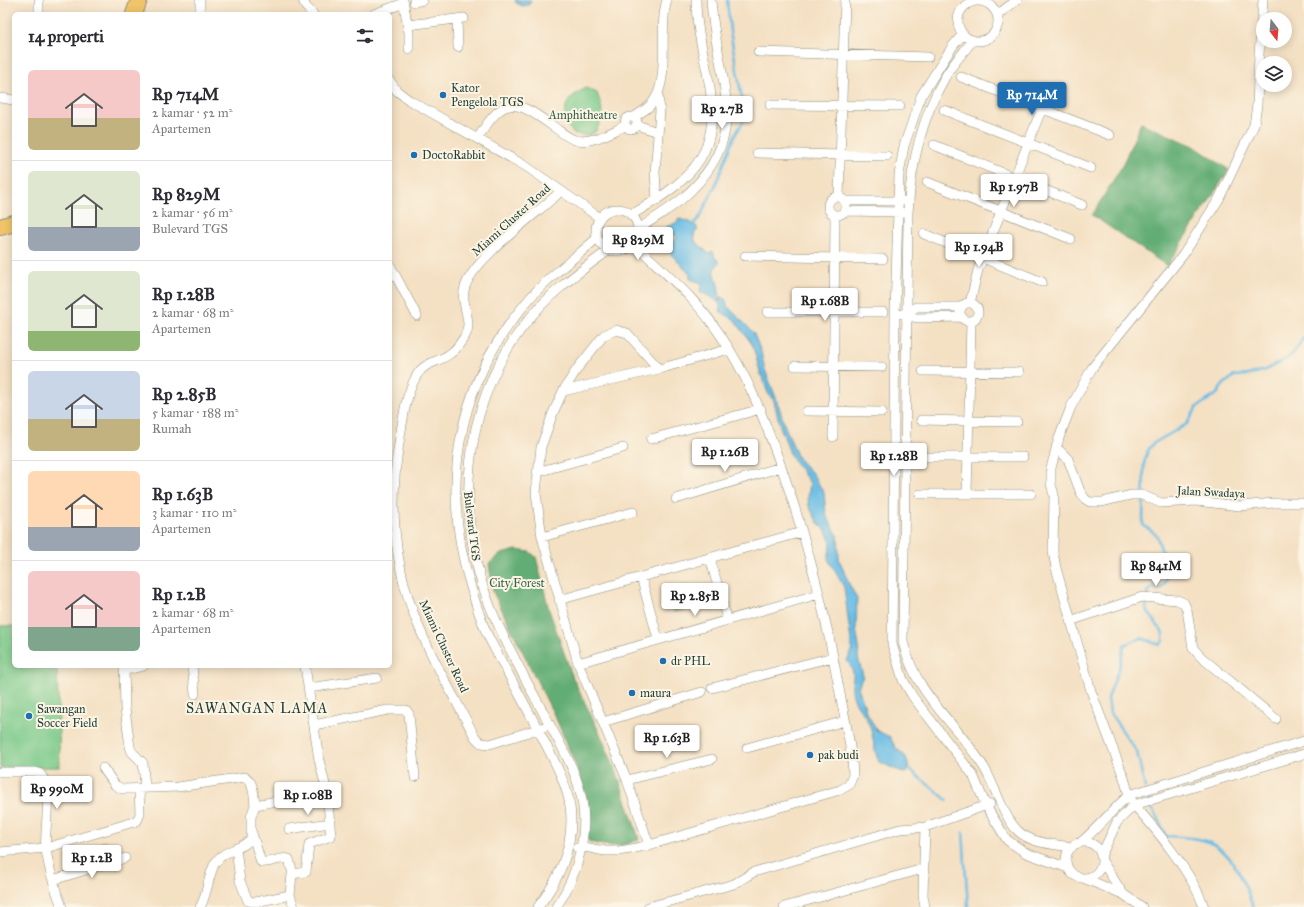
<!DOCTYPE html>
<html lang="id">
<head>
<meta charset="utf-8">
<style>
  body { margin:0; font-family:"IM FELL Great Primer",serif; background:#f7f7f7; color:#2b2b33; height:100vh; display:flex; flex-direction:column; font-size:15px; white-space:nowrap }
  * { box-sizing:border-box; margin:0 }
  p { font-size:13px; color:#7c7c81 }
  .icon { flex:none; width:22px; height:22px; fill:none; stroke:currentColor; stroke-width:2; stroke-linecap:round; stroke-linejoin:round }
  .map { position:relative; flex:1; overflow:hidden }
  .details { position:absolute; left:12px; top:12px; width:380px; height:656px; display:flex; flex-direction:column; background:#fff; border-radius:6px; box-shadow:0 2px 10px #0003 }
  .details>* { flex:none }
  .needle { width:26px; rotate:164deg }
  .controls { position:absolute; left:1256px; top:12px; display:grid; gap:8px }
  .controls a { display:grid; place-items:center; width:36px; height:36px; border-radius:50%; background:#fff; box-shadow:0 2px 10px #0003; font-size:20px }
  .price { position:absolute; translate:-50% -34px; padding:0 9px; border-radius:4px; background:#fff; color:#222; font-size:13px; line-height:26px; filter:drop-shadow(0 1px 2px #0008) }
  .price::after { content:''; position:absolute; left:50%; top:24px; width:12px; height:9px; margin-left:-6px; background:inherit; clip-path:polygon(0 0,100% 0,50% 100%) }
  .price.active { background:#1f6fb2; color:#fff }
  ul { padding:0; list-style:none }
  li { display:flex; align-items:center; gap:12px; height:100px; padding:0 16px }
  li+li { border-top:1px solid #e1e1e2 }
  li span { display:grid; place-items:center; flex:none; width:112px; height:80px; border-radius:6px; color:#555 }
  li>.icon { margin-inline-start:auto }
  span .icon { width:48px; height:48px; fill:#fffc; stroke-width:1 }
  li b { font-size:17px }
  h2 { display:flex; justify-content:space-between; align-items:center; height:48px; padding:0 16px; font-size:17px }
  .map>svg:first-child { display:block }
  .green { fill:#79c989; stroke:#4c835e }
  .forest { fill:#62ad75; stroke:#407554 }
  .water { fill:#6abde6; stroke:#447d8d }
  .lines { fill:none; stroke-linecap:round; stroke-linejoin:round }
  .stream { stroke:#6abde6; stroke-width:2.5 }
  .street-casing { stroke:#8a8e7c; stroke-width:10 }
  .highway-casing { stroke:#8a8e7c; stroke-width:18 }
  .street { stroke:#fff; stroke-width:9 }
  .highway { stroke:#f0c469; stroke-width:16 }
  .poi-dot { fill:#1f6fb2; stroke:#fcf5e5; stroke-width:1.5 }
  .labels { text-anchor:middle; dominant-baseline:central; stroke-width:4; stroke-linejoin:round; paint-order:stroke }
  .poi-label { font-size:12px; fill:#1f3d34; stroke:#fcf5e5; text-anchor:start }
  .park-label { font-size:12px; fill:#366049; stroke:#fcf5e5 }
  .street-label { font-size:12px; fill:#1f3d34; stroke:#fcf5e5 }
  .quarter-label { font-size:14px; letter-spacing:1px; fill:#1f3d34; stroke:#fcf5e5 }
</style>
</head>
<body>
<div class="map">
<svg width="1304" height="907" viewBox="0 0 1304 907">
  <rect width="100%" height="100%" fill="#fcf5e5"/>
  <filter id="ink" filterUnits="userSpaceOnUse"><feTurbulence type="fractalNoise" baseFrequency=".025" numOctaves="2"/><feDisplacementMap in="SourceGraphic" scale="8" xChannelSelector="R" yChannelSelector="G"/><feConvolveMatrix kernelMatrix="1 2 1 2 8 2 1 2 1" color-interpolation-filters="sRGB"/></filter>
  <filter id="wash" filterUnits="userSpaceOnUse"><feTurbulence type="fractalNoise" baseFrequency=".012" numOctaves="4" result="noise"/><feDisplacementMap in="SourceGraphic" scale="16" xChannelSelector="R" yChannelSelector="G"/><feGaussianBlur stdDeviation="0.9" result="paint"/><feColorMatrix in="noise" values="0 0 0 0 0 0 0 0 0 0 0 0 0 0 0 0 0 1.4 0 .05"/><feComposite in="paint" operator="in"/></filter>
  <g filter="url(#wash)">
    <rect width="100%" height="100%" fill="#f4e0c3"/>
    <path class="green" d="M 586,88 L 597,93 C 603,110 605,116 595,132 L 588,135 L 574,134 L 564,122 C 565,101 568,98 586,88 Z
      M 688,586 L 693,607 L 674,612 L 668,591 Z
      M 0,626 L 14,626 L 14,666 L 57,666 L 60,767 L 0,768 Z"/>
    <path class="forest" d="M 1141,123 L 1194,146 L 1229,170 L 1167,266 L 1092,215 L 1121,168 Z
      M 517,550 L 530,552 L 536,557 L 549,610 L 573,678 L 601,736 L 617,773 L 639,839 C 621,848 609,847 590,842 L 586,837 L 588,802 L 576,766 L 558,723 L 493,592 L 489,564 L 501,554 Z"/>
    <path class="water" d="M 515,0 L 531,0 L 529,5 L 523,6 L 516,3 Z
      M 679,219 L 690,222 L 697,227 L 697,231 L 694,234 L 695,241 L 709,254 L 713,251 L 715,258 L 720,262 L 714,269 C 716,282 722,290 718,303 C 713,296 707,297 700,291 L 702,283 L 690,279 L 690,274 L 668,251 L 670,244 L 677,238 L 675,234 L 668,235 L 666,227 L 676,223 Z
      M 722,296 L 726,301 L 727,306 L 753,332 L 761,352 L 765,370 L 778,403 L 784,424 L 798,458 L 812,473 L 824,493 L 826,515 L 838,536 L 839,559 L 848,582 L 857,599 L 856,629 L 859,647 L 858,658 L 863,676 L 858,687 L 866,711 L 877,731 L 890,737 L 895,747 L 906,757 L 910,770 L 904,773 L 879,762 C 873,749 874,733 867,720 C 863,711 855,705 853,695 C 849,680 859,676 847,661 L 852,649 L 844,587 L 828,559 L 831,543 L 826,531 L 818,523 L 809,506 L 808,498 L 810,483 L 791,456 L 780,426 L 774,401 L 768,393 L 761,374 L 752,344 L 734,319 L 721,312 L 719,302 Z"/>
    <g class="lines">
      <path class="stream" d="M 694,224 L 700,217 L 715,186 L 735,135 L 743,122 L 743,104 L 730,31 L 727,0
        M 910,770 L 947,800
        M 1145,788 L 1137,752 L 1110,713 L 1108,698 L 1120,665 L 1124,645 L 1141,638 L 1160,645 L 1163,641 L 1163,633 L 1146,609 L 1148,592 L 1153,587 L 1159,590 C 1178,574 1160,554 1157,535 L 1143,525 L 1144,463 L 1148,450 L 1154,443 L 1187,424 L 1197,407 L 1217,394 L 1223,385 L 1234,376 L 1248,375 L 1265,370 L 1288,358 L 1298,347 L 1304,337
        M 1146,793 L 1151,806 L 1166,836 C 1179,837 1194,837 1206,841 C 1234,851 1244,882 1253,907
        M 963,832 L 968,907"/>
    </g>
  </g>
  <g filter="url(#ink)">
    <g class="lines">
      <g class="street-casing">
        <path id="street" d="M 39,0 L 39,14
          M 200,0 L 200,14
          M 303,0 L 306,7 L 313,14
          M 403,0 L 409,33 L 409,49
          M 414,0 L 414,2 L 423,0
          M958 21a20 20 0 1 1 40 0a20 20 0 1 1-40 0Z
          M 374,14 L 404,3
          M 997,15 L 1017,0
          M 457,19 L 458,47
          M 408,25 L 464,18
          M 963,34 L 952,47 L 921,96 L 904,146 L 899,175 L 895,315 L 892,644 L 903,680 L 913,697 L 973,775 L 986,806 L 1007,840 L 1026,853 L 1068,868
          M 973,40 C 964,52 952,64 945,77 C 921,119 911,164 908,212 L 903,642 C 918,700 956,721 985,769 C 995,786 1004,818 1018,831 C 1032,844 1054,844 1072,847
          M 758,52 L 928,57
          M 961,77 L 1110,135
          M 390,81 L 397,91 L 409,100 L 527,167 L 600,218
          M 0,98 L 14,100
          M 770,105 L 900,106
          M 944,110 L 1091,168
          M625 123a6 6 0 1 1 12 0a6 6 0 1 1-12 0Z
          M 634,117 C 642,112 651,107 655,99 C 670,76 658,27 667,0
          M 637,125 L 657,132
          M 478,138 C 505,93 516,100 554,127 C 561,132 568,138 575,140 C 592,144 611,132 625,126
          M 934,145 L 1082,205
          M 757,153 L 887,156
          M 927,182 L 1071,239
          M 839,197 L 845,0
          M828 206a9 9 0 1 1 18 0a9 9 0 1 1-18 0Z
          M 657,200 L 655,173 L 660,110 L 658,95
          M 844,201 L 903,201
          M596 230a21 21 0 1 1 42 0a21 21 0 1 1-42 0Z
          M 844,211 L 902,212
          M 631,215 C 697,177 724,151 707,72 C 702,48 696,24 696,0
          M 638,230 C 652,219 669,210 683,198 C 756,134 716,80 711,0
          M 924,234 L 1042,282
          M 634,243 C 665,274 694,296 719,333 C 748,375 765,421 782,469 C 807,541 826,614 839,688 C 844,716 852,746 853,775 L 849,785 L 840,790 L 649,845 L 627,780 L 578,663 L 542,537 L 536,493 L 541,447 L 553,413 L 563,391 L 577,369 L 604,335 L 616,330 L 627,333 L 659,369
          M 745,256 L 883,259
          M 390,265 L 417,316
          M 970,303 L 978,270 L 1042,108
          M960 312a9 9 0 1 1 18 0a9 9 0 1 1-18 0Z
          M 767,312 L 883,312
          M 902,314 L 917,318 L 962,317
          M 906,314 L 916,307 L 962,307
          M 795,366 L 882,367
          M 923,371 L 1019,372
          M 563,391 L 659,369 L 729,349
          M 807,411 L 882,412
          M 921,420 L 1017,422
          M 833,437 L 835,215
          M 651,439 L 761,409
          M 1056,447 L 1068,459 L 1080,491 L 1085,499 L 1090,502 L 1102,502 L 1131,495 L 1142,495 L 1161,503 L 1196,501 L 1240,506 L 1274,503 L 1304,503
          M 920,457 L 1023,457
          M 537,472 L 623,448
          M 920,494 L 1031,494
          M 967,494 L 971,321
          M 676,499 L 781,467
          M 542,537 L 633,512
          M 710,558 L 727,619
          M 641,577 L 658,639
          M 559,600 L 802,532
          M 1070,621 L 1142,597 L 1177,600 L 1184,603 L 1187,610 L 1193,648 L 1201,657 L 1276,719
          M 578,663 L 819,594
          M 124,666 L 125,709 L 130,747 L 132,752 L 143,763 L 145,788
          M 192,666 L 195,694
          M 125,670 L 143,666
          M 309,688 L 377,678
          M 712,688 L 833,657
          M 603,722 L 702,692
          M 314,725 L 388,710 L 406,710 L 409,714 L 415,777
          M 544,727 L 490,744 L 481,743 L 475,737 C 454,696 429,655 413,612 C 393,558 390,499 399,443 C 403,421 405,395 417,375 C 424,362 440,362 451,353 C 457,349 461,342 465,336 C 474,320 459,304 465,287 C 474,258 538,213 561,191
          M 747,748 L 845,721
          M 103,768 L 115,785 L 122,789 L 178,787 L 245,777 C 254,781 254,797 255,805
          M 0,772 L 36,772 C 56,777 43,833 46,850 C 49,870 55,889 62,907
          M 627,780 L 712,759
          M 289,829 L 330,823
          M 252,833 L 261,862 C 271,864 280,856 289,859 L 293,874
          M1066 860a18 18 0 1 1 36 0a18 18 0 1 1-36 0Z
          M 1080,843 C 1098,828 1112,810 1129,795 L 1304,741
          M 105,848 L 110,863
          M 236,848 L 240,881 L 248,901 L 255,902 L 290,895 L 294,907
          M 577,848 C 586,845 598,851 608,851 C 622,852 635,848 649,845
          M 0,852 L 46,848 L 137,821 L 140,814 L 139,788
          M 1101,856 L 1117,822 L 1134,805 L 1304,754
          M 1102,861 L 1123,894
          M 1083,878 L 1123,894 L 1142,907
          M 53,880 L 125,858
          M 290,895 L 292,874 L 306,872 L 309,844 L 331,836 L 327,792
          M 200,907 C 205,902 209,873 215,863 C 225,848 244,850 251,838 L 251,817 L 255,805 L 327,792 L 319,760 L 305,666
          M 538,907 C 561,877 575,844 570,806 C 566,781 553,759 542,737 C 525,704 507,672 490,640 C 482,625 477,608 472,591 C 440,489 455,387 525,304 C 545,279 573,260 597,238
          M 556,907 C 579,875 590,829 580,791 C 574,768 562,747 551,727 C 531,689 509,651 492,611 C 453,518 462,403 526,323 C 548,294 579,272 609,250
          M 648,907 L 734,884 L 754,872 L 900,829 L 925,827 L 990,804
          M 784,907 L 923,869
          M 925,907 L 923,895 L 925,827
          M 1204,907 C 1193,875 1158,831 1134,805 L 1129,795 L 1124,778 L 1091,691 L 1056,568 L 1053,552 L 1054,495 L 1051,484 L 1051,468 L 1059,438 L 1071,407 L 1092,368 L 1183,255 L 1219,199 L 1247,140 L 1254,125 L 1257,105 L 1259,55 L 1263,0"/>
      </g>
      <g class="highway-casing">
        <path id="highway" d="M 134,14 L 139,0
          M 0,227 L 14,223"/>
      </g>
      <use href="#street" class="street"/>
      <use href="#highway" class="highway"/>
    </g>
  </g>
  <g class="poi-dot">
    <circle cx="443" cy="95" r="4"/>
    <circle cx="414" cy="155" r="4"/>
    <circle cx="663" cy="661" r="4"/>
    <circle cx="632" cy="693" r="4"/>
    <circle cx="29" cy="716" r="4"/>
    <circle cx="810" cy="755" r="4"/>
  </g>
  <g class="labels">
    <g class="poi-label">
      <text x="451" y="88">Kator<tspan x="451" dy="14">Pengelola TGS</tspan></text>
      <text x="422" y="155">DoctoRabbit</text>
      <text x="671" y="661">dr PHL</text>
      <text x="640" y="693">maura</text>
      <text x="37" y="709">Sawangan<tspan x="37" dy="14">Soccer Field</tspan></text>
      <text x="818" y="755">pak budi</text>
    </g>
    <g class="park-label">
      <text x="583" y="115">Amphitheatre</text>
      <text x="517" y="583">City Forest</text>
    </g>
    <g class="street-label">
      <text transform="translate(511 220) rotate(-42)">Miami Cluster Road</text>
      <text transform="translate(1211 492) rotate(3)">Jalan Swadaya</text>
      <text transform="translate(472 526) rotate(83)">Bulevard TGS</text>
      <text transform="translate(444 646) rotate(65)">Miami Cluster Road</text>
    </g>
    <g class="quarter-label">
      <text x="257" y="708">SAWANGAN LAMA</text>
    </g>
  </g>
</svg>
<div class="controls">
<a><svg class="needle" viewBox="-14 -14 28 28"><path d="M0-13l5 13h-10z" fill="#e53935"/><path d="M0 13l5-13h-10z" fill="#7c7c81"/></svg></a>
<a><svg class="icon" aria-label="layers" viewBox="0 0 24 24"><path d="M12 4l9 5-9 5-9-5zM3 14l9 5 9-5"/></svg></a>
</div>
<b class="price active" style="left:1032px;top:116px">Rp 714M</b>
<b class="price" style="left:722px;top:130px">Rp 2.7B</b>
<b class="price" style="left:1014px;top:208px">Rp 1.97B</b>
<b class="price" style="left:638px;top:261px">Rp 829M</b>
<b class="price" style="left:979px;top:268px">Rp 1.94B</b>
<b class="price" style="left:825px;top:322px">Rp 1.68B</b>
<b class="price" style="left:725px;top:473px">Rp 1.26B</b>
<b class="price" style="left:894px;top:477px">Rp 1.28B</b>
<b class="price" style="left:1156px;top:587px">Rp 841M</b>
<b class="price" style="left:695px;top:617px">Rp 2.85B</b>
<b class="price" style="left:667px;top:759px">Rp 1.63B</b>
<b class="price" style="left:57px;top:810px">Rp 990M</b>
<b class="price" style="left:308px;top:816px">Rp 1.08B</b>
<b class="price" style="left:92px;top:879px">Rp 1.2B</b>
<section class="details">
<h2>14 properti<svg class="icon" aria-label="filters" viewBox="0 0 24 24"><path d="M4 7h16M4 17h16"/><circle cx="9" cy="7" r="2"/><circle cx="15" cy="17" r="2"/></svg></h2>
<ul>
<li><span style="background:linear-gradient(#f6c9c9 60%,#c2b280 0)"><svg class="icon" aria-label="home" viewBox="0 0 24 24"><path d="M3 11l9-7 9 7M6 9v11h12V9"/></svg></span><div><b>Rp 714M</b><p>2 kamar · 52 m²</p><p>Apartemen</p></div></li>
<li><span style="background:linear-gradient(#dfe7d0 70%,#9aa5b1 0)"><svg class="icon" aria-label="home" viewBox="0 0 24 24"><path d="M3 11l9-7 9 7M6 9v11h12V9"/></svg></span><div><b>Rp 829M</b><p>2 kamar · 56 m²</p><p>Bulevard TGS</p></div></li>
<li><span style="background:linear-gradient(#dfe7d0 75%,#8fb573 0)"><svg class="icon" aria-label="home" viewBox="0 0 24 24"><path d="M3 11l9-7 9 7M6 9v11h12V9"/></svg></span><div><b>Rp 1.28B</b><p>2 kamar · 68 m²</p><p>Apartemen</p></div></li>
<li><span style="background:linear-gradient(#c9d6e8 60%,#c2b280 0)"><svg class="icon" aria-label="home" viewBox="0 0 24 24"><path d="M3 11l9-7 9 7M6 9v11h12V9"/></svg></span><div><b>Rp 2.85B</b><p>5 kamar · 188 m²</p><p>Rumah</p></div></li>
<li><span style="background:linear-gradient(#ffd9b3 70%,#9aa5b1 0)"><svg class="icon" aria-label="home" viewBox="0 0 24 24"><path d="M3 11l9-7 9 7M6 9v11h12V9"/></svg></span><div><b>Rp 1.63B</b><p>3 kamar · 110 m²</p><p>Apartemen</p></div></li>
<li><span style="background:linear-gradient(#f6c9c9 70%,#7fa58c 0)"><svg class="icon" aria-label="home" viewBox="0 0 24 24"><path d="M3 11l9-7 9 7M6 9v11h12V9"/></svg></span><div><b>Rp 1.2B</b><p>2 kamar · 68 m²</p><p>Apartemen</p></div></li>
</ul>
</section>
</div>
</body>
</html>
